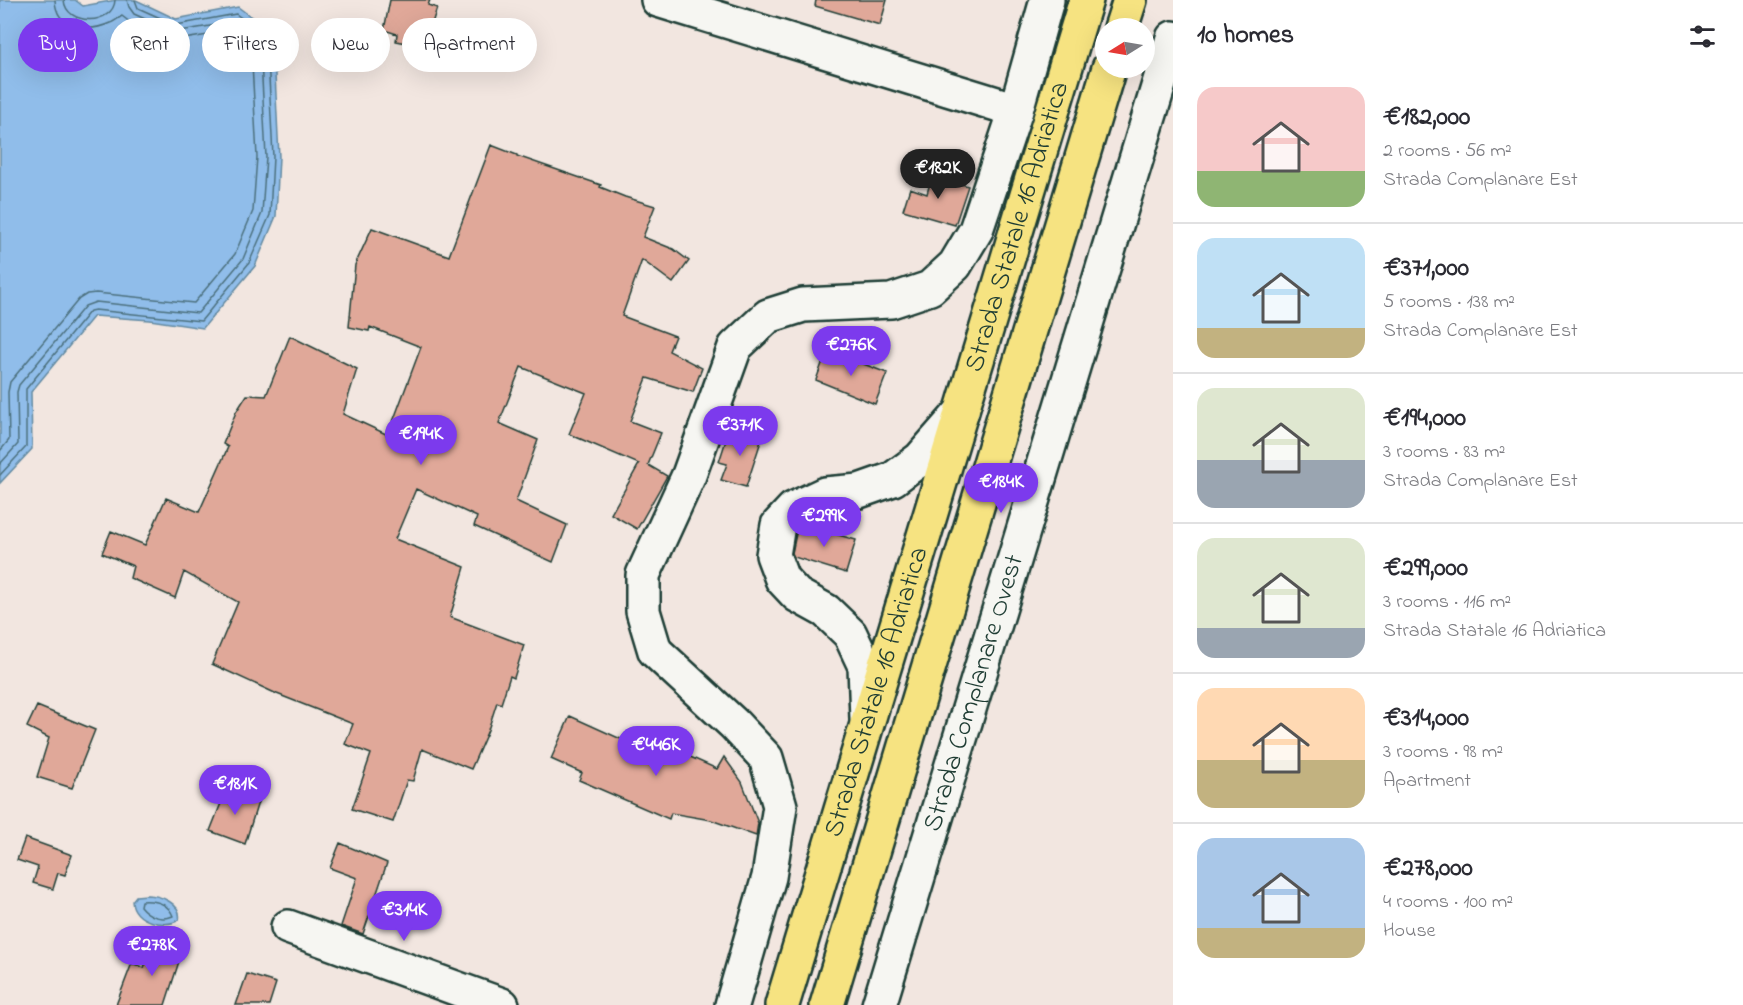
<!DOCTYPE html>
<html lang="en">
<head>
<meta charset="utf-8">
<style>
  body { margin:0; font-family:"Indie Flower",sans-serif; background:#f2f2f3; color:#2b2b33; height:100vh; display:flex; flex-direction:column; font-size:22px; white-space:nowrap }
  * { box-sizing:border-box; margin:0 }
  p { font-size:20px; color:#7c7c81 }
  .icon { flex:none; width:33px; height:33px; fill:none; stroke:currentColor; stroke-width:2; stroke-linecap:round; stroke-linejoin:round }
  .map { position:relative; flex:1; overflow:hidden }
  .sheet { display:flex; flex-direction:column; background:#fff; width:570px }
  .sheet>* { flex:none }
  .hud { position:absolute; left:18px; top:18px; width:570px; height:54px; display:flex; gap:12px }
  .needle { width:39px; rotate:259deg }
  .tools { position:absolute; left:1095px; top:18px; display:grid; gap:12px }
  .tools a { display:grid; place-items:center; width:60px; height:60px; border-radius:50%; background:#fff; box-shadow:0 6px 24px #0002; font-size:30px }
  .price { position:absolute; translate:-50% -51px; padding:0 14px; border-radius:21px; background:#7c3aed; color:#fff; font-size:20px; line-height:39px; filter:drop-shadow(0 2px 3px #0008) }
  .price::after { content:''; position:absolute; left:50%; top:36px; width:18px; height:14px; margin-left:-9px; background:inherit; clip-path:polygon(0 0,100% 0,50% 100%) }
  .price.active { background:#222; color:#fff }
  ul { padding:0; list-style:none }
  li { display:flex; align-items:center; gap:18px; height:150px; padding:0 24px }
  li+li { border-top:2px solid #e1e1e2 }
  li span { display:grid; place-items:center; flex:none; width:168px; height:120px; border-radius:18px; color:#555 }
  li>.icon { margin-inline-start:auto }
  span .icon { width:72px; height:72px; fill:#fffc; stroke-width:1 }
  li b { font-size:26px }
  h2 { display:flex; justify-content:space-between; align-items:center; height:72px; padding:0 24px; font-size:26px }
  .tag { padding:0 21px; border-radius:27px; background:#fff; box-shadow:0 6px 24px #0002; font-size:21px; line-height:54px }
  .tag.active { background:#7c3aed; color:#fff }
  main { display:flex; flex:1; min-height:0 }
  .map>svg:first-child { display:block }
  .water { fill:#90bdea; stroke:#638aa1; stroke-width:1.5 }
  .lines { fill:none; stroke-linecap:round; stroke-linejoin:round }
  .shore { stroke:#4c707d; stroke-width:1.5 }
  .building { fill:#e0a899; stroke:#1f3d34; stroke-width:1.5 }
  .minor-casing { stroke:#1f3d34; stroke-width:38 }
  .highway-casing { stroke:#1f3d34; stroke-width:38 }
  .minor { stroke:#f6f6f2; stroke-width:33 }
  .highway { stroke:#f6e381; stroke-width:33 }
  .labels { text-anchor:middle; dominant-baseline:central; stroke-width:4.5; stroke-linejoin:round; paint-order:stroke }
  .street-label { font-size:27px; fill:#1f3d34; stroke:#f6f6f2 }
</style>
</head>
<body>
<main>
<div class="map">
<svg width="1173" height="1005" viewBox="0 0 1173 1005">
  <rect width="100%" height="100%" fill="#f2e6e0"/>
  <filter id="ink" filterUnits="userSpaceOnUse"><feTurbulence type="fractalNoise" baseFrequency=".0167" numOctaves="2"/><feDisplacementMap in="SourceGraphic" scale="12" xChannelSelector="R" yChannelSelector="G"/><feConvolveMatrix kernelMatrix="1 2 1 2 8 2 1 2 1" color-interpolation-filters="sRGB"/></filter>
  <g filter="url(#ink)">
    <path class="water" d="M 0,0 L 75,0 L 83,6 L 116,0 L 136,0 L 176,19 L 238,7 L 273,33 L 279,157 L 276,216 L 255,266 L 203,328 L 150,320 L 94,316 L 31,392 L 32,449 L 0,483 Z
      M 147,895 C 160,895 183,904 179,920 C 164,929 133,921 132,901 L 136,896 Z"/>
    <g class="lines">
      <path class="shore" d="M 64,0 C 66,27 114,25 115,0
        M 0,451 L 9,440 L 8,392 L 10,382 L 79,299 L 87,294 L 96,293 L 194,303 L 235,254 L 253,211 L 257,157 L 251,45 L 232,31 L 172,41 L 131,23 L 122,16 C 118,18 114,22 110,23 C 88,33 56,29 55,0
        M 0,464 L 18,444 L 17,392 L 19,385 L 85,306 L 96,302 L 198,313 L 243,259 L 262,213 L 266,157 L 260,40 L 234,22 L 174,32 L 134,14 L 129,7 L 127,0
        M 0,475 L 26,447 L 26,389 L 90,311 L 95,310 L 201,321 L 249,263 L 270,215 L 273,157 L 267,37 L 236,14 L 176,25 L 138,8 L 135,0
        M 141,901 C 154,900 168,903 173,916 C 161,921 148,916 140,906 Z"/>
    </g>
    <path class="building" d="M 390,0 L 430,0 L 428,5 L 437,8 L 427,39 L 423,38 L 420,46 L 396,41 L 397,34 L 384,30 Z
      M 816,0 L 887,0 L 880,25 L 815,6 Z
      M 491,145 L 517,155 L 517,156 L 601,185 L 600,187 L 625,197 L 655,206 L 643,237 L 673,249 L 689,261 L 673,283 L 642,260 L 622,316 L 675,336 L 669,351 L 702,368 L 693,392 L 647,378 L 630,421 L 661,433 L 648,465 L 667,476 L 637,529 L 611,514 L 639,464 L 569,434 L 586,393 L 521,367 L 499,423 L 538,440 L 516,501 L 567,525 L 553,562 L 474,526 L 477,517 L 416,489 L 395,539 L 465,567 L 450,617 L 524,645 L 514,678 L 510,676 L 501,704 L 497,702 L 488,730 L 471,769 L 422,749 L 413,781 L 407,780 L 393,822 L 352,809 L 371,754 L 345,744 L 353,724 L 277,694 L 212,664 L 238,602 L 184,572 L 175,598 L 130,578 L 133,566 L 102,553 L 111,531 L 145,545 L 166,498 L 199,512 L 228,447 L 223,444 L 236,412 L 247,395 L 266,396 L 290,336 L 357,369 L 343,414 L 388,435 L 421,347 L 370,327 L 369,331 L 349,327 L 355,265 L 372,228 L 449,256 Z
      M 932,175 L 968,186 L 955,225 L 903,210 L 910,188 L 927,194 Z
      M 827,350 L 887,373 L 875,404 L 816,380 Z
      M 738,431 L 762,438 L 746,487 L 721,480 L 727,464 L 719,462 L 728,434 L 736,435 Z
      M 804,525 L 856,540 L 846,573 L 794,557 L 792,553 L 796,534 Z
      M 37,706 L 95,730 L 72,788 L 37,777 L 49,738 L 27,727 Z
      M 570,716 L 645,750 L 648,742 L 657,742 L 717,769 L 724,757 L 742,782 L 758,823 L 756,836 L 711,820 L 671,813 L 669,819 L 579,780 L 582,773 L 551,759 Z
      M 227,788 L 259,799 L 245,844 L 210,831 Z
      M 25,838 L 72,855 L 65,875 L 58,873 L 53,889 L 33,883 L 38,867 L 17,860 Z
      M 340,843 L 387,863 L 363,934 L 341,926 L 357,878 L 330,868 Z
      M 154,939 L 183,949 L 165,1005 L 116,1005 L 132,963 L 144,968 Z
      M 247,974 L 276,983 L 269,1005 L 236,1005 Z"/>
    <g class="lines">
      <g class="minor-casing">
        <g id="minor">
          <path d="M 658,0 L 1016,110"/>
          <path d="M 867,719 L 865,666 L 850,634 L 826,611 L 797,595 L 782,579 L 773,555 L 778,525 L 793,509 L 825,494 L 859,491 L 893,479 L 920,459 L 962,411"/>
          <path d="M 288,927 L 502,1005"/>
          <path d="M 732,1005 L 769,877 L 780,806 L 766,758 L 734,724 L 655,651 L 643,611 L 643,575 L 689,475 L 735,347 L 768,316 L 803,305 L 891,301 L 930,288 L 955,265 L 976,230 L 1016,110 L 1047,0"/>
          <path id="s1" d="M 879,1005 L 1173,38"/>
        </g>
      </g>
      <g class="highway-casing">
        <g id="highway">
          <path d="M 1121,28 L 1130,0"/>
          <path id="s2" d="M 782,1005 L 1086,0"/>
          <path d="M 827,1005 L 1109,68"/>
        </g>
      </g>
      <use href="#minor" class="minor"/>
      <use href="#highway" class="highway"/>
    </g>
  </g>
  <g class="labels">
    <g class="street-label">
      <text stroke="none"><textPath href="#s2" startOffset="813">Strada Statale 16 Adriatica</textPath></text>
      <text stroke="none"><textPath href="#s2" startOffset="327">Strada Statale 16 Adriatica</textPath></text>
      <text stroke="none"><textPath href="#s1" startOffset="326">Strada Complanare Ovest</textPath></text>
    </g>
  </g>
</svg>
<div class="tools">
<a><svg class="needle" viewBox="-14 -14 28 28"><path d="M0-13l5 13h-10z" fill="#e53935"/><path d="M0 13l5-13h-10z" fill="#7c7c81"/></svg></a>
</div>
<b class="price active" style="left:938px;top:200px">€182K</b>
<b class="price" style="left:851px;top:377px">€276K</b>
<b class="price" style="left:740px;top:457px">€371K</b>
<b class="price" style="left:421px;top:466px">€194K</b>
<b class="price" style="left:1001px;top:514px">€184K</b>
<b class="price" style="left:824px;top:548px">€299K</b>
<b class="price" style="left:656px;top:777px">€446K</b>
<b class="price" style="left:235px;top:816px">€181K</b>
<b class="price" style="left:404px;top:942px">€314K</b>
<b class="price" style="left:152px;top:977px">€278K</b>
<div class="hud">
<a class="tag active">Buy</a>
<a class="tag">Rent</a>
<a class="tag">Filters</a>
<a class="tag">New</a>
<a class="tag">Apartment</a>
</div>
</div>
<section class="sheet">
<h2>10 homes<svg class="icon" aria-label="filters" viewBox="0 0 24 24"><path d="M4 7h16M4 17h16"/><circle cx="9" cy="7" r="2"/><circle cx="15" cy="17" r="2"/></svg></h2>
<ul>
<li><span style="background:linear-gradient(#f6c9c9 70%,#8fb573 0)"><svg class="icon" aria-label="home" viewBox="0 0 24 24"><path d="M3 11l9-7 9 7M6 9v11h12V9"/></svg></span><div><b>€182,000</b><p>2 rooms · 56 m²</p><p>Strada Complanare Est</p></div></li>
<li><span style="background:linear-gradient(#bfe0f5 75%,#c2b280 0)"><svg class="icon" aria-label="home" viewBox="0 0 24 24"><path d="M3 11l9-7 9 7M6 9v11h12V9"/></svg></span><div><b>€371,000</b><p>5 rooms · 138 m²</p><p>Strada Complanare Est</p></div></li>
<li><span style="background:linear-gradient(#dfe7d0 60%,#9aa5b1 0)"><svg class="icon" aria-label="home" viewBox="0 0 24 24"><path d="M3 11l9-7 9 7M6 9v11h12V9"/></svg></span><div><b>€194,000</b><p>3 rooms · 83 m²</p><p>Strada Complanare Est</p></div></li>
<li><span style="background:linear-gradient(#dfe7d0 75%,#9aa5b1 0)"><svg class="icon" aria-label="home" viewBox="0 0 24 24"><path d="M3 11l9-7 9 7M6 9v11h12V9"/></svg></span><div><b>€299,000</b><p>3 rooms · 116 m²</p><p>Strada Statale 16 Adriatica</p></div></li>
<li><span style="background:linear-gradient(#ffd9b3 60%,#c2b280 0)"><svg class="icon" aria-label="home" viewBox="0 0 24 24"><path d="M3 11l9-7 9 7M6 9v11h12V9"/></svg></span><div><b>€314,000</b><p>3 rooms · 98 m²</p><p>Apartment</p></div></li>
<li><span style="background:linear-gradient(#a9c7e8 75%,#c2b280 0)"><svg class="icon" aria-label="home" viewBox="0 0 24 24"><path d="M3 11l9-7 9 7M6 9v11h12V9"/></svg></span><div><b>€278,000</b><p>4 rooms · 100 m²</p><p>House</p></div></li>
</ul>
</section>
</main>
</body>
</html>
